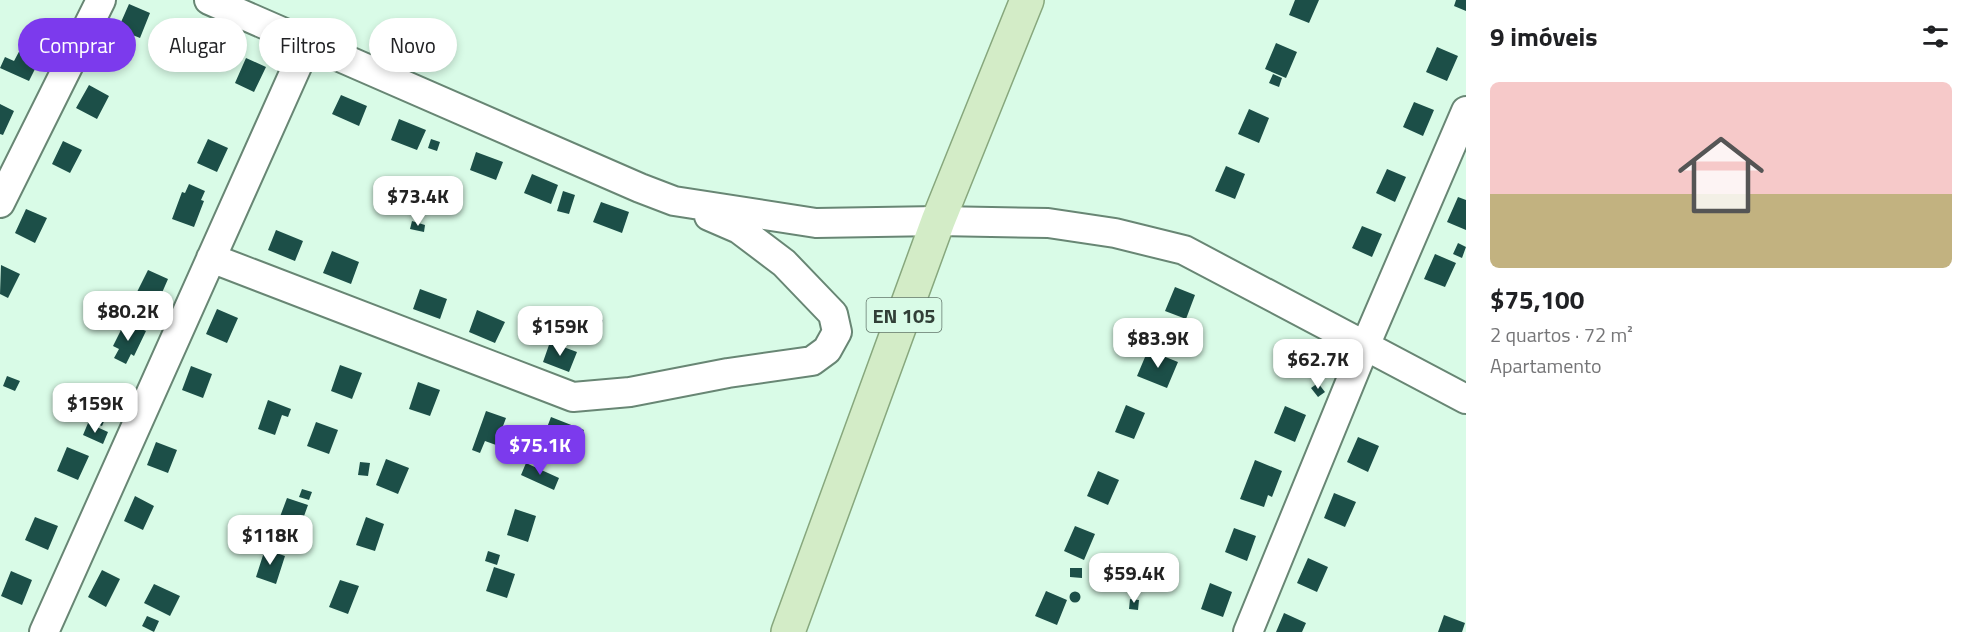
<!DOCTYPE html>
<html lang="pt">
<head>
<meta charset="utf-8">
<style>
  body { margin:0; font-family:"Titillium Web",sans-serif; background:#f2f2f2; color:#202124; height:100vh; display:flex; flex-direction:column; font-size:22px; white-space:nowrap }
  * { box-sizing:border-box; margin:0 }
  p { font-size:20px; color:#757577 }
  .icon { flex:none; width:33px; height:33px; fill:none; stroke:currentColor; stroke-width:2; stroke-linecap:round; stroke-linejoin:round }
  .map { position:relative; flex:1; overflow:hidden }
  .details { display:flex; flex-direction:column; background:#fff; width:510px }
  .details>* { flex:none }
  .banner { position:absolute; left:18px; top:18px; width:570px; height:54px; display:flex; gap:12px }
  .price { position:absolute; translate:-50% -51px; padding:0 14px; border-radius:12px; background:#fff; color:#222; font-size:20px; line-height:39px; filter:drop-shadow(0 2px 3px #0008) }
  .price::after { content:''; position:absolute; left:50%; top:36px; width:18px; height:14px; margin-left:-9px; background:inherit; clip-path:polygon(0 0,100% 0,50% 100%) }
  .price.active { background:#7c3aed; color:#fff }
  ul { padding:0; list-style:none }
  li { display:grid; align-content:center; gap:12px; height:318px; padding:0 24px }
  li+li { border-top:2px solid #e0e0e0 }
  li span { display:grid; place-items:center; height:186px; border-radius:9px; color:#555 }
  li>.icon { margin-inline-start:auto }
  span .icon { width:108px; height:108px; fill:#fffc; stroke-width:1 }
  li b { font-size:26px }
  h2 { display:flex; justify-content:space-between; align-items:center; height:72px; padding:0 24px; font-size:26px }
  .tag { padding:0 21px; border-radius:27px; background:#fff; box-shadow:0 3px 9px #0003; font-size:21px; line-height:54px }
  .tag.active { background:#7c3aed; color:#fff }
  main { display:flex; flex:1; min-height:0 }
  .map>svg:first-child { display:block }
  .building { fill:#1c4f48 }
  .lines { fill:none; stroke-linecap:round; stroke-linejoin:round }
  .minor-casing { stroke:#688674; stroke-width:32 }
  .major-casing { stroke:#87a77d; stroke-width:36 }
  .minor { stroke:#fff; stroke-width:28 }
  .major { stroke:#d3ecc7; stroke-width:33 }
  .labels { text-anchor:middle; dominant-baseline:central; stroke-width:6; stroke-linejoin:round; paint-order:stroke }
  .shield { fill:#d9fbe7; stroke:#63776c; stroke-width:1.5 }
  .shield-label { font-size:20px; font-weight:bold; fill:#313f37 }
</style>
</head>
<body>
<main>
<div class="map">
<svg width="1466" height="632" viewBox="0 0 1466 632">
  <rect width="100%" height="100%" fill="#d9fbe7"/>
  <path class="building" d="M 1295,0 L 1319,0 L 1309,23 L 1289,15 Z
    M 1456,0 L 1466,0 L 1466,11 L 1454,6 Z
    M 129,4 L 150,13 L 140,38 L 118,29 Z
    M 1276,43 L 1297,52 L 1286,78 L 1265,69 Z
    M 22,46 L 42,55 L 29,81 L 0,68 L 5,57 L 14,61 Z
    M 1437,47 L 1458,56 L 1447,81 L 1426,72 Z
    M 246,58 L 266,67 L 254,92 L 235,83 Z
    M 1273,74 L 1282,78 L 1279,87 L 1269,83 Z
    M 89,85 L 109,96 L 97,119 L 76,108 Z
    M 341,95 L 367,106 L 359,126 L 332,114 Z
    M 1414,102 L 1434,110 L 1423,136 L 1403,127 Z
    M 0,104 L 14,111 L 3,135 L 0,134 Z
    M 1249,109 L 1269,118 L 1259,143 L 1238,134 Z
    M 399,119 L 426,130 L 417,150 L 391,140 Z
    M 208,139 L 228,148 L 217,172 L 197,163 Z
    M 431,139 L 440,142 L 437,151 L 428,148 Z
    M 63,141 L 82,150 L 70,173 L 52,164 Z
    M 476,152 L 503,162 L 496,180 L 470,170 Z
    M 1226,166 L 1245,174 L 1235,199 L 1215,191 Z
    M 1387,169 L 1406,177 L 1395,202 L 1376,193 Z
    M 532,174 L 558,185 L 551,204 L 524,193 Z
    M 189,184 L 205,191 L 201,200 L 204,201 L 194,227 L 172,219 L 182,192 L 185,193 Z
    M 563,191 L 575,195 L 569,214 L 557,211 Z
    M 1458,197 L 1466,200 L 1466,230 L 1447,222 Z
    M 601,202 L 629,212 L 622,233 L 593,222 Z
    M 26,209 L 47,218 L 35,243 L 15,233 Z
    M 412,221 L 425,225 L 424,232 L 410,229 Z
    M 1362,226 L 1382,234 L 1372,257 L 1352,248 Z
    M 276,230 L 303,241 L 295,261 L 268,250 Z
    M 1458,243 L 1466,247 L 1462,258 L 1453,254 Z
    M 332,251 L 359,262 L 351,284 L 323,273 Z
    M 1435,254 L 1456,263 L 1445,287 L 1424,279 Z
    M 1,265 L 20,274 L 8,298 L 0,294 Z
    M 148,270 L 168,279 L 158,302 L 137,292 Z
    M 1175,287 L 1195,295 L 1186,319 L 1165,311 Z
    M 420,289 L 447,299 L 440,319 L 413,309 Z
    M 217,309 L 238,318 L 227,343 L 206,334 Z
    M 477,310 L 505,322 L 495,343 L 469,332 Z
    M 590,316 L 603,320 L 597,339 L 584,335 Z
    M 125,322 L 146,331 L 134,356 L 131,354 L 126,364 L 114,358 L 119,349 L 113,346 Z
    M 550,342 L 577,352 L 569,372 L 543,362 Z
    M 1148,350 L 1178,362 L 1167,388 L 1137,376 Z
    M 340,365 L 362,373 L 352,399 L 331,391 Z
    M 191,366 L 212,374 L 203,398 L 182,390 Z
    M 7,376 L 20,381 L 15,391 L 3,386 Z
    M 418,382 L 440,390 L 430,416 L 409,409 Z
    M 1318,383 L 1325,392 L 1318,397 L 1311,388 Z
    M 85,389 L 113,402 L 102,426 L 74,414 Z
    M 268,400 L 291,409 L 288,417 L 282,415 L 275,435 L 258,429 Z
    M 1126,405 L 1145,413 L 1134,439 L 1115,432 Z
    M 1285,406 L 1306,415 L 1295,442 L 1274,433 Z
    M 486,411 L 506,418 L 496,445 L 485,441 L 480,453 L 472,450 Z
    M 551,417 L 584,430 L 579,442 L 567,438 L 557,464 L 536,456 Z
    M 316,422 L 338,430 L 329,454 L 307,446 Z
    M 88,423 L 108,432 L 103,444 L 83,435 Z
    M 1358,437 L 1379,446 L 1368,472 L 1347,462 Z
    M 156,442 L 177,450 L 168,473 L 147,465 Z
    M 67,447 L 89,456 L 78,480 L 57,471 Z
    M 386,459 L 409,468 L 398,494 L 376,485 Z
    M 1255,460 L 1282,471 L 1272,497 L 1268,495 L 1264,507 L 1240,499 Z
    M 360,462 L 370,463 L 368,476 L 358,475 Z
    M 526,463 L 559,478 L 554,490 L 521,475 Z
    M 1098,471 L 1119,480 L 1108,505 L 1087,496 Z
    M 302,489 L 312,492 L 309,500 L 299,497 Z
    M 1334,493 L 1356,502 L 1345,527 L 1324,518 Z
    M 135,496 L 154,506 L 143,530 L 124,521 Z
    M 287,498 L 308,505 L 299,530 L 278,522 Z
    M 515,509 L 536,516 L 528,542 L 507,535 Z
    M 35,517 L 58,526 L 48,550 L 25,540 Z
    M 366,517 L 384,524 L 375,551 L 356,545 Z
    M 1075,526 L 1095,534 L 1084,560 L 1064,551 Z
    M 1234,528 L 1256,536 L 1247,561 L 1225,552 Z
    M 265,549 L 285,556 L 276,584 L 256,577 Z
    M 488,551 L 500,555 L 497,565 L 485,561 Z
    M 1308,558 L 1328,567 L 1317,592 L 1297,583 Z
    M1128 571a6 6 0 1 1 12 0a6 6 0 1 1-12 0Z
    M 494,567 L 515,574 L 507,598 L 486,591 Z
    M 1070,568 L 1082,568 L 1082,578 L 1070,577 Z
    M 102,570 L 120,579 L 106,607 L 88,597 Z
    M 11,571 L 32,580 L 22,605 L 1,596 Z
    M 340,580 L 359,586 L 348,614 L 329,607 Z
    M 1210,583 L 1232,592 L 1223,617 L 1201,609 Z
    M 154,584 L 180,596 L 170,616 L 144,603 Z
    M 1046,591 L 1067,600 L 1057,625 L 1035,616 Z
    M1069.5 597a5.5 5.5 0 1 1 11 0a5.5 5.5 0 1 1-11 0Z
    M 1130,599 L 1139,600 L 1138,610 L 1129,609 Z
    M 1284,613 L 1306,623 L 1302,632 L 1276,632 Z
    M 1444,615 L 1465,623 L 1462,632 L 1438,632 Z
    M 147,616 L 159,621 L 154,632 L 142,626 Z"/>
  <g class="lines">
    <g class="minor-casing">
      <path id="minor" d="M 209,0 L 640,188 L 674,201 L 816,223 L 938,221 L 1048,223 L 1115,233 L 1184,250 L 1466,399
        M 0,203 L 101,0
        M 211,258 L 573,397 L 630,392 L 728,373 L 812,361 L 827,350 L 837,332 L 833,314 L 784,263 L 739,229 L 709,216
        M 44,632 L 307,44
        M 1248,632 L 1365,346 L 1466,111"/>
    </g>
    <g class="major-casing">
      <path id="major" d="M 788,632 L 938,221 L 1027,0"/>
    </g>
    <use href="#minor" class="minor"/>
    <use href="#major" class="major"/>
  </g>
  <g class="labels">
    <rect class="shield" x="866.5" y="298" width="75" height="34" rx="4.5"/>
    <g class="shield-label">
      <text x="904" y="315">EN 105</text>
    </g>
  </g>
</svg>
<b class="price" style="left:418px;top:227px">$73.4K</b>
<b class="price" style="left:128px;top:342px">$80.2K</b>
<b class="price" style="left:560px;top:357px">$159K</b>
<b class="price" style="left:1158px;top:369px">$83.9K</b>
<b class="price" style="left:1318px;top:390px">$62.7K</b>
<b class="price" style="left:95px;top:434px">$159K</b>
<b class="price active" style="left:540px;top:476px">$75.1K</b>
<b class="price" style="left:270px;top:566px">$118K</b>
<b class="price" style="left:1134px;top:604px">$59.4K</b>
<div class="banner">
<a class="tag active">Comprar</a>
<a class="tag">Alugar</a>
<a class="tag">Filtros</a>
<a class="tag">Novo</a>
</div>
</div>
<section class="details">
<h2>9 imóveis<svg class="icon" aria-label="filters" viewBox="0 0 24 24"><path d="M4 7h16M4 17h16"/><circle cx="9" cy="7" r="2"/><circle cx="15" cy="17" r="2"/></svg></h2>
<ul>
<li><span style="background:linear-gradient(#f6c9c9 60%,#c2b280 0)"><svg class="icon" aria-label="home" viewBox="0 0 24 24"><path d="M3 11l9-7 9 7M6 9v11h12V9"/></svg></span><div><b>$75,100</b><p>2 quartos · 72 m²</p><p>Apartamento</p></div></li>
</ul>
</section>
</main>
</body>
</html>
